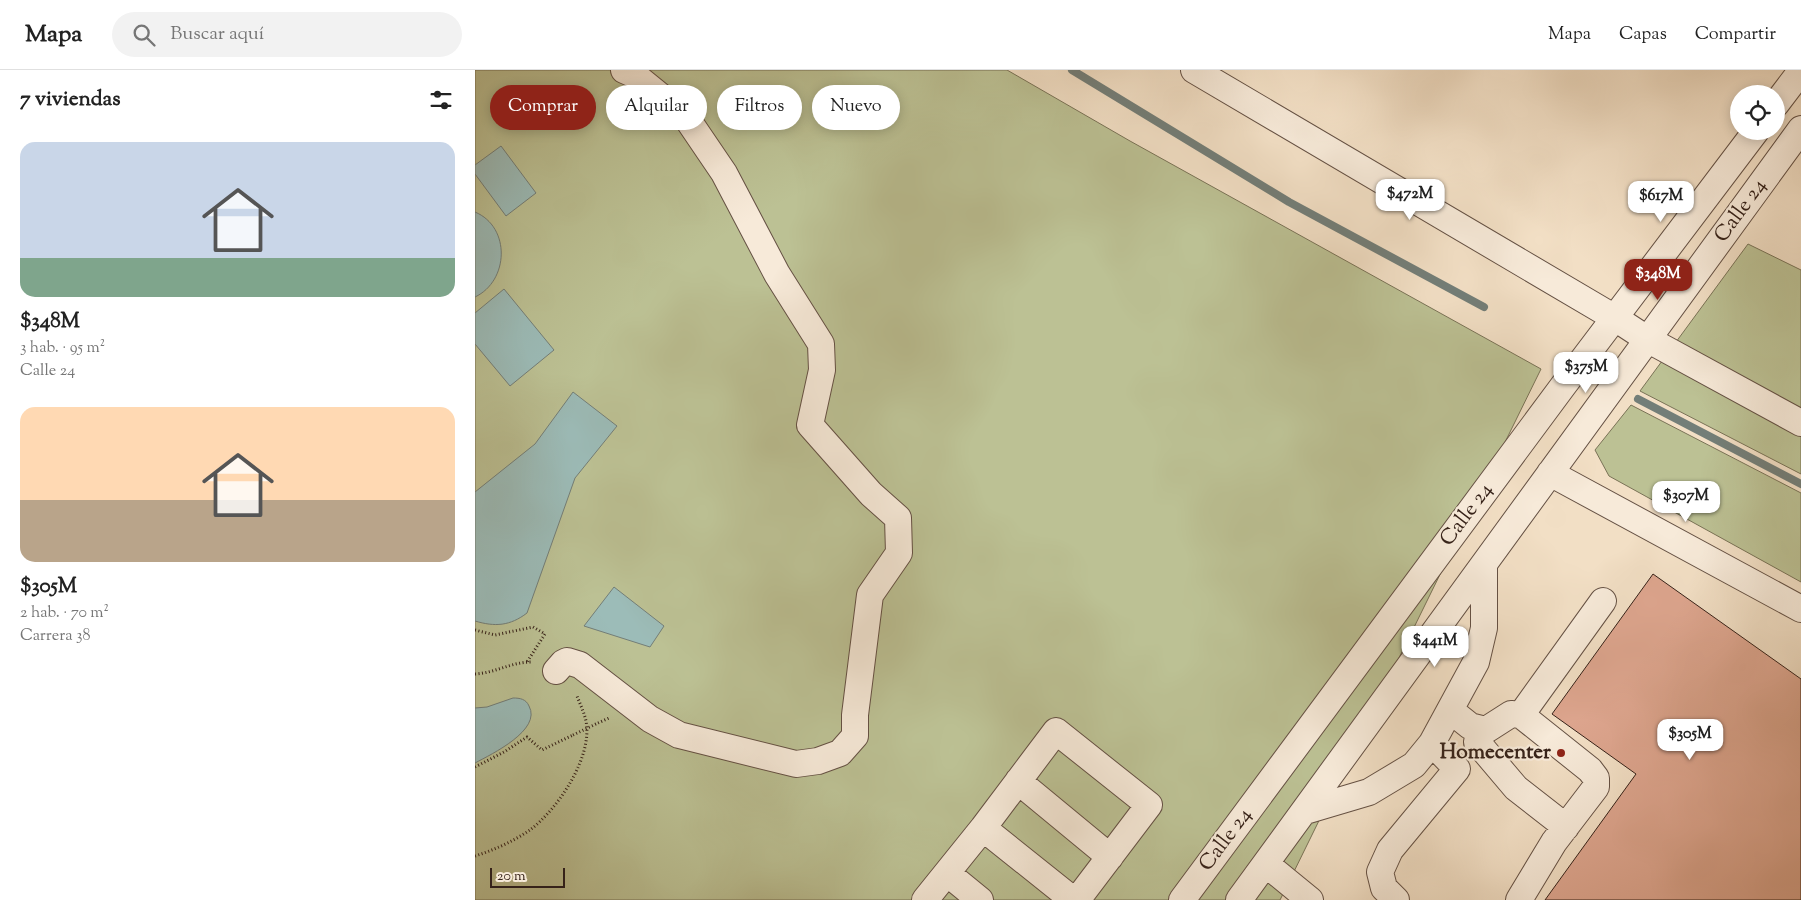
<!DOCTYPE html>
<html lang="es">
<head>
<meta charset="utf-8">
<style>
  body { margin:0; font-family:"Sorts Mill Goudy",serif; background:#f2f2f2; color:#222; height:100vh; display:flex; flex-direction:column; font-size:19px; white-space:nowrap }
  * { box-sizing:border-box; margin:0 }
  p { font-size:16px; color:#767676 }
  .icon { flex:none; width:28px; height:28px; fill:none; stroke:currentColor; stroke-width:2; stroke-linecap:round; stroke-linejoin:round }
  .map { position:relative; flex:1; overflow:hidden }
  .side { display:flex; flex-direction:column; background:#fff; width:475px }
  .side>* { flex:none }
  .guide { position:absolute; left:15px; top:15px; width:475px; height:45px; display:flex; gap:10px }
  .controls { position:absolute; left:1255px; top:15px; display:grid; gap:10px }
  .controls a { display:grid; place-items:center; width:55px; height:55px; border-radius:50%; background:#fff; box-shadow:0 2px 12px #0003; font-size:25px }
  .scale { position:absolute; left:15px; bottom:12px; width:75px; box-sizing:border-box; padding-left:5px; border:2px solid #362219; border-top:0; font-size:14px; line-height:18px; white-space:nowrap; color:#362219; -webkit-text-stroke:4px #f7ead9; paint-order:stroke }
  .price { position:absolute; translate:-50% -42px; padding:0 11px; border-radius:10px; background:#fff; color:#222; font-size:16px; line-height:32px; filter:drop-shadow(0 1px 2px #0008) }
  .price::after { content:''; position:absolute; left:50%; top:30px; width:15px; height:11px; margin-left:-8px; background:inherit; clip-path:polygon(0 0,100% 0,50% 100%) }
  .price.active { background:#8f2418; color:#fff }
  ul { padding:0; list-style:none }
  li { display:grid; align-content:center; gap:10px; height:265px; padding:0 20px }
  li span { display:grid; place-items:center; height:155px; border-radius:15px; color:#555 }
  li>.icon { margin-inline-start:auto }
  span .icon { width:90px; height:90px; fill:#fffc; stroke-width:1 }
  li b { font-size:21px }
  h2 { display:flex; justify-content:space-between; align-items:center; height:60px; padding:0 20px; font-size:21px }
  .tag { padding:0 18px; border-radius:22px; background:#fff; box-shadow:0 2px 12px #0003; font-size:18px; line-height:45px }
  .tag.active { background:#8f2418; color:#fff }
  header { display:flex; align-items:center; gap:30px; box-sizing:border-box; height:70px; padding:0 25px; background:#fff; border-bottom:1px solid #e0e0e0 }
  header strong { font-size:24px }
  nav { display:flex; gap:28px; margin-inline-start:auto; font-size:18px }
  .search { width:350px; height:45px; background:#f2f2f2; display:flex; align-items:center; gap:12px; box-sizing:border-box; padding:0 18px; border-radius:28px; color:#767676; font-size:19px }
  main { display:flex; flex:1; min-height:0 }
  .map>svg:first-child { display:block }
  .green { fill:#bcc194; stroke:#797256 }
  .water { fill:#9cbcb8; stroke:#737e78 }
  .lines { fill:none; stroke-linecap:round; stroke-linejoin:round }
  .stream { stroke:#737e78; stroke-width:8 }
  .building { fill:#dda58e; stroke:#362219 }
  .minor-casing { stroke:#655144; stroke-width:28 }
  .path { stroke:#362219; stroke-width:3; stroke-dasharray:1 2.5; stroke-linecap:butt }
  .minor { stroke:#f7ead9; stroke-width:26 }
  .path-bridge { stroke:#362219; stroke-width:3; stroke-dasharray:1 2.5; stroke-linecap:butt }
  .poi-dot { fill:#8f2418; stroke:#f7ead9; stroke-width:2 }
  .labels { text-anchor:middle; dominant-baseline:central; stroke-width:4.5; stroke-linejoin:round; paint-order:stroke }
  .street-label { font-size:21px; fill:#362219; stroke:#f7ead9 }
  .poi-label { font-size:21px; font-weight:bold; fill:#362219; stroke:#f7ead9; text-anchor:end }
</style>
</head>
<body>
<header>
<strong>Mapa</strong>
<div class="search"><svg class="icon" aria-label="search" viewBox="0 0 24 24"><circle cx="10" cy="10" r="6"/><path d="M15 15l6 6"/></svg>Buscar aquí</div>
<nav><a>Mapa</a><a>Capas</a><a>Compartir</a></nav>
</header>
<main>
<section class="side">
<h2>7 viviendas<svg class="icon" aria-label="filters" viewBox="0 0 24 24"><path d="M4 7h16M4 17h16"/><circle cx="9" cy="7" r="2"/><circle cx="15" cy="17" r="2"/></svg></h2>
<ul>
<li><span style="background:linear-gradient(#c9d6e8 75%,#7fa58c 0)"><svg class="icon" aria-label="home" viewBox="0 0 24 24"><path d="M3 11l9-7 9 7M6 9v11h12V9"/></svg></span><div><b>$348M</b><p>3 hab. · 95 m²</p><p>Calle 24</p></div></li>
<li><span style="background:linear-gradient(#ffd9b3 60%,#b9a48a 0)"><svg class="icon" aria-label="home" viewBox="0 0 24 24"><path d="M3 11l9-7 9 7M6 9v11h12V9"/></svg></span><div><b>$305M</b><p>2 hab. · 70 m²</p><p>Carrera 38</p></div></li>
</ul>
</section>
<div class="map">
<svg width="1326" height="830" viewBox="0 0 1326 830">
  <rect width="100%" height="100%" fill="#f2dfc5"/>
  <filter id="stains"><feTurbulence type="fractalNoise" baseFrequency=".004" numOctaves="4"/><feColorMatrix values="0 0 0 0 .2 0 0 0 0 .09 0 0 0 0 .02 0 0 0 .5 -.17"/></filter>
  <radialGradient id="worn" r=".72"><stop offset=".6" stop-color="#630" stop-opacity="0"/><stop offset="1" stop-color="#630" stop-opacity=".3"/></radialGradient>
  <path class="green" d="M 0,0 L 532,0 L 655,71 L 1066,299 L 805,830 L 0,830 Z
    M 1273,174 L 1326,200 L 1326,404 L 1165,321 Z
    M 1156,335 L 1326,423 L 1326,512 L 1134,406 L 1120,380 Z"/>
  <path class="water" d="M 26,76 L 61,123 L 31,146 L 0,104 L 0,95 Z
    M 0,142 C 36,157 34,211 0,227 Z
    M 29,219 L 79,280 L 35,316 L 0,274 L 0,243 Z
    M 98,322 L 142,356 L 100,408 L 52,543 C 35,556 20,557 0,551 L 0,422 L 60,374 Z
    M 139,517 L 189,556 L 175,577 L 109,556 Z
    M 38,628 C 45,628 51,629 54,636 C 67,660 17,684 0,693 L 0,638 L 12,637 Z"/>
  <g class="lines">
    <path class="stream" d="M 597,0 L 814,132 L 1009,237
      M 1163,329 L 1326,414"/>
  </g>
  <path class="building" d="M 1178,504 L 1326,609 L 1326,830 L 1070,830 L 1161,704 L 1077,644 Z"/>
  <g class="lines">
    <g class="minor-casing">
      <path id="minor" d="M 719,0 L 1140,248 L 1172,269 L 1326,353
        M 1301,34 L 1326,1
        M 1075,403 L 1326,539
        M 81,601 L 88,593 L 92,591 L 105,595 L 175,649 L 204,665 L 321,694 L 343,691 L 365,683 L 380,666 L 380,645 L 395,525 L 424,483 L 423,448 L 396,424 L 335,355 L 347,300 L 346,274 L 302,204 L 249,103 L 211,47 L 158,4 L 149,0
        M 975,640 L 995,656 L 1011,660 L 1036,644 L 1046,645 L 1115,700 L 1121,708 L 1121,717 L 1079,772 L 1044,830
        M 1046,645 L 1128,531
        M 1002,672 L 1041,718 L 1091,757
        M 543,711 L 635,787
        M 830,741 L 894,722 L 939,695 L 957,673 L 1001,592 L 1009,558 L 1009,496
        M 508,758 L 598,830
        M 791,794 L 835,830
        M 472,803 L 505,830
        M 450,830 L 508,758 L 581,661 L 674,735 L 602,830
        M 707,830 L 1088,316 L 1281,61
        M 764,830 L 1326,59
        M 921,830 L 909,818 L 905,802 L 915,780 L 982,699 L 957,673"/>
    </g>
    <path class="path" d="M 0,560 L 20,565 L 58,557 L 70,564 L 52,592
      M 0,604 C 20,603 36,592 57,592
      M 123,653 L 134,648
      M 0,697 L 29,682 L 52,667 L 67,680 L 98,665
      M 0,786 C 19,780 39,771 55,760 C 83,739 118,687 111,651 C 109,642 105,634 102,626"/>
    <use href="#minor" class="minor"/>
    <path class="path-bridge" d="M 98,665 L 123,653"/>
  </g>
  <circle class="poi-dot" cx="1086" cy="683" r="5"/>
  <g class="labels">
    <g class="street-label">
      <text transform="translate(1266 141) rotate(-54)">Calle 24</text>
      <text transform="translate(992 445) rotate(-53)">Calle 24</text>
      <text transform="translate(751 770) rotate(-53)">Calle 24</text>
    </g>
    <g class="poi-label">
      <text x="1076" y="683">Homecenter</text>
    </g>
  </g>
  <rect width="100%" height="100%" filter="url(#stains)"/>
  <rect width="100%" height="100%" fill="url(#worn)"/>
</svg>
<div class="controls">
<a><svg class="icon" aria-label="locate" viewBox="0 0 24 24"><circle cx="12" cy="12" r="6"/><path d="M12 2v4M12 18v4M2 12h4M18 12h4"/></svg></a>
</div>
<div class="scale">20 m</div>
<b class="price" style="left:935px;top:151px">$472M</b>
<b class="price" style="left:1186px;top:153px">$617M</b>
<b class="price active" style="left:1183px;top:231px">$348M</b>
<b class="price" style="left:1111px;top:324px">$375M</b>
<b class="price" style="left:1211px;top:453px">$307M</b>
<b class="price" style="left:960px;top:598px">$441M</b>
<b class="price" style="left:1215px;top:691px">$305M</b>
<div class="guide">
<a class="tag active">Comprar</a>
<a class="tag">Alquilar</a>
<a class="tag">Filtros</a>
<a class="tag">Nuevo</a>
</div>
</div>
</main>
</body>
</html>
